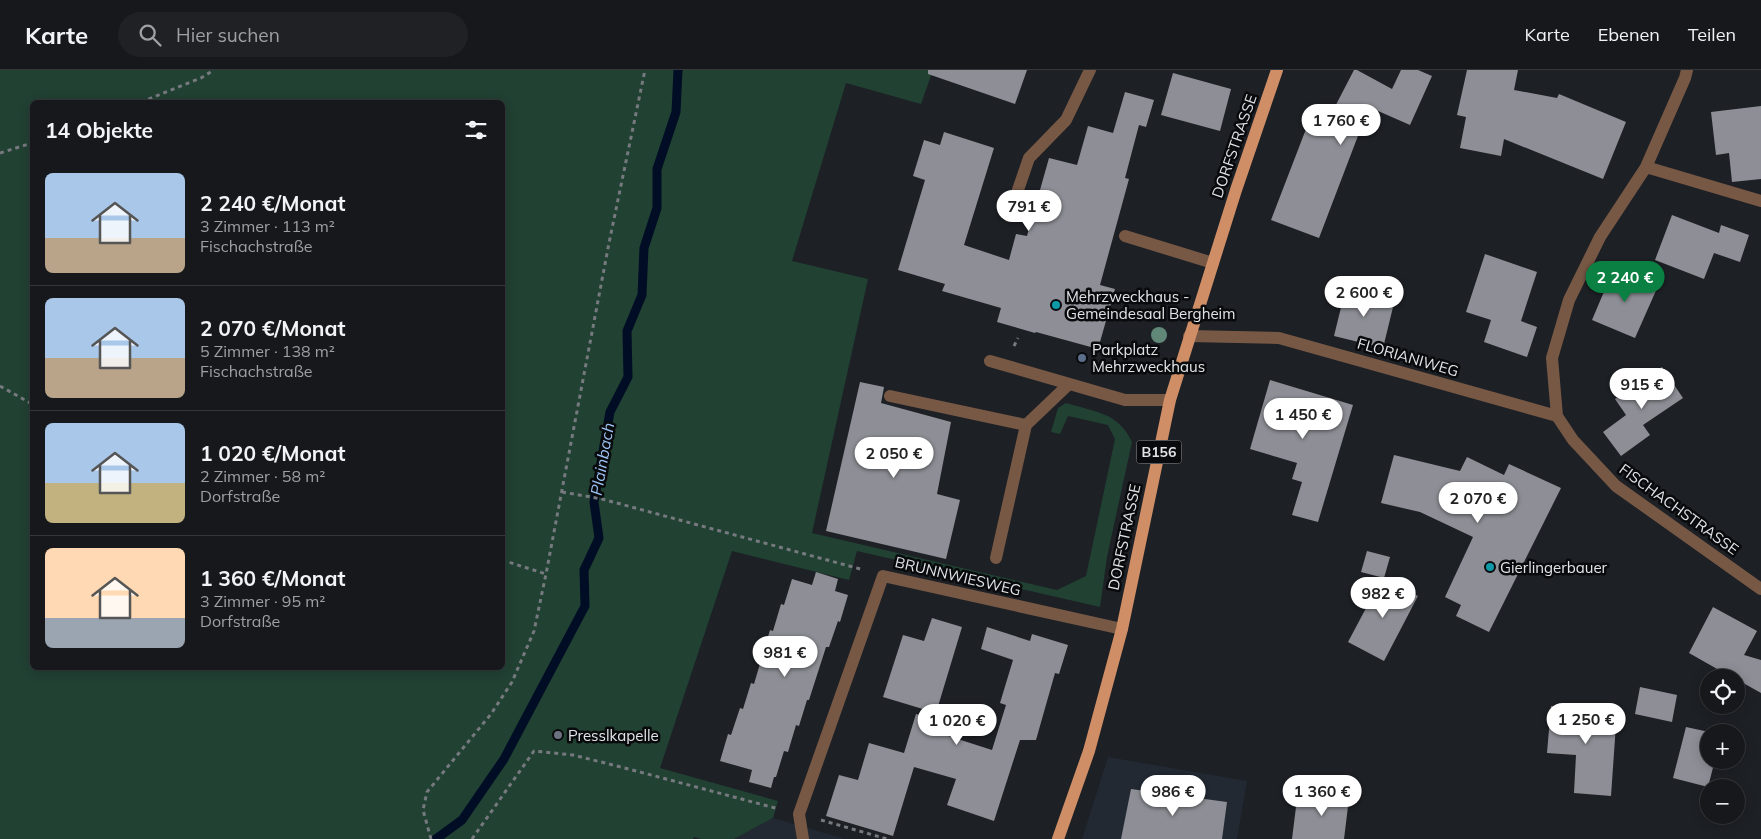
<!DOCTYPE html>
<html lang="de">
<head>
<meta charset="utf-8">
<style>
  body { margin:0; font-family:Mulish,sans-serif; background:#1f2125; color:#f1f3f6; height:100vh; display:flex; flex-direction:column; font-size:19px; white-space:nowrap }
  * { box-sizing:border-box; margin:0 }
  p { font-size:16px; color:#9ea0a3 }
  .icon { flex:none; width:28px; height:28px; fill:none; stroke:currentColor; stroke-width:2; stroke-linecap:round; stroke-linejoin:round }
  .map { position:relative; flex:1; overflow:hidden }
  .drawer { position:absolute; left:30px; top:30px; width:475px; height:570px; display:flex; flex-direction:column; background:#16181c; border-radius:8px; box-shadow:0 2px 12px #0003,0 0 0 1px #35373b }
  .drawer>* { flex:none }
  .tools { position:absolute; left:1700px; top:599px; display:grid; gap:10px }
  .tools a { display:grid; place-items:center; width:45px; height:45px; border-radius:50%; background:#16181c; box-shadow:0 2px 12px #0003,0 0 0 1px #35373b; font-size:25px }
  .price { position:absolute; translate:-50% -42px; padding:0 11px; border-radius:18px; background:#fff; color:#222; font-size:16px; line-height:32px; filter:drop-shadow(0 1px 2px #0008) }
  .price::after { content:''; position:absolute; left:50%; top:30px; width:15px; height:11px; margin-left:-8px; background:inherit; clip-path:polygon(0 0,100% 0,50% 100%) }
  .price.active { background:#0b8043; color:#fff }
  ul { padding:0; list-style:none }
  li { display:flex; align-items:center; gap:15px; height:125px; padding:0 15px }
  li+li { border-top:1px solid #35373b }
  li span { display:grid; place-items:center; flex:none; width:140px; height:100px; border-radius:8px; color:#555 }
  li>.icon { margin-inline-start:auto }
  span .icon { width:60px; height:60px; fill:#fffc; stroke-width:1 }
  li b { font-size:21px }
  h2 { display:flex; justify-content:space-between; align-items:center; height:60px; padding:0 15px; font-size:21px }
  header { display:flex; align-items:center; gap:30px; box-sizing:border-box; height:70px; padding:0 25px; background:#16181c; border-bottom:1px solid #35373b }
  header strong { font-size:24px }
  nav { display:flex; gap:28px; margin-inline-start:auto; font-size:18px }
  .search { width:350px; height:45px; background:#1f2125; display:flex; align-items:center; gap:12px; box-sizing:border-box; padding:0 18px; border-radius:28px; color:#9ea0a3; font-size:19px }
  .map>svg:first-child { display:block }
  .built { fill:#222933 }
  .green { fill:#214133; fill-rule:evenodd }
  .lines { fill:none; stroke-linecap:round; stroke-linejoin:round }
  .stream { stroke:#010d24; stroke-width:9 }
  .building { fill:#8e8f96 }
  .path { stroke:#76797d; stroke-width:3; stroke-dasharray:4 4; stroke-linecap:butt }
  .lane { stroke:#775845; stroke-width:12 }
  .street { stroke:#775845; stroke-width:12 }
  .primary { stroke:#d08e67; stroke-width:12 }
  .tree { fill:#608778 }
  .culture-dot { fill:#0f9aa8; stroke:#080a0c; stroke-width:2 }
  .service-dot { fill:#5c6f8a; stroke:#080a0c; stroke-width:2 }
  .worship-dot { fill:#6b7280; stroke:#080a0c; stroke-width:2 }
  .labels { text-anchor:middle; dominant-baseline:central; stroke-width:5; stroke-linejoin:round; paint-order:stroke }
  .shield { fill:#080a0c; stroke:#a1a3a6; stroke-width:1 }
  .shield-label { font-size:14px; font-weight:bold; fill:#e2e5e8 }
  .street-label { font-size:15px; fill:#e2e5e8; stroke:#080a0c }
  .poi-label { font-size:15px; fill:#e2e5e8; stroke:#080a0c; text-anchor:start }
  .water-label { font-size:16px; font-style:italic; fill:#9fc3f7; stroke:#080a0c }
</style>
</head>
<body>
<header>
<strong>Karte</strong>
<div class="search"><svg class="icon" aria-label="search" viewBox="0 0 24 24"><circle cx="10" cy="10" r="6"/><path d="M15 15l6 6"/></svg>Hier suchen</div>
<nav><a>Karte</a><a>Ebenen</a><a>Teilen</a></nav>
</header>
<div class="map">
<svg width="1761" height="769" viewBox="0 0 1761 769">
  <rect width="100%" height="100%" fill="#1d2025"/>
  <path class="built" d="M 1108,687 L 1247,711 L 1237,769 L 1082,769 Z
    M 773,748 L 845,769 L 734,769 Z"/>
  <path class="green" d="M 0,0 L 933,0 L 921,34 L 846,13 L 792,191 L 868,209 L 812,463 L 1057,520 L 1086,506 L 1115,369 L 1108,355 L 1068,346 L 1060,364 L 1051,362 L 1058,338 L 1066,333 C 1095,342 1118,342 1132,372 L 1107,487 L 1100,537 L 857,481 L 849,510 L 732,481 L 660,698 L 778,731 L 773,748 L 734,769 L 701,769 L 694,767 L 693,769 L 0,769 ZM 32,32 L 502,32 L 502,598 L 32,598 Z"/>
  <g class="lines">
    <path class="stream" d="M 436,769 L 462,750 L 504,689 L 585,536 L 584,500 L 599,468 L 594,432 L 610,342 L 628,307 L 627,261 L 642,225 L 644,178 L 657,138 L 657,99 L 676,42 L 678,0"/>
  </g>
  <path class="building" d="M 928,0 L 1027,0 L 1015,34 L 928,4 Z
    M 1354,0 L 1357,0 L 1392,19 L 1401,0 L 1418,0 L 1432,6 L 1410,55 L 1369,37 L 1319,168 L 1271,150 L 1311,46 L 1327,52 Z
    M 1467,0 L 1518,0 L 1514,20 L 1557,28 L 1559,24 L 1626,52 L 1603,109 L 1504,69 L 1501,86 L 1460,78 L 1466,47 L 1457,45 Z
    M 1173,3 L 1231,19 L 1220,61 L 1161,45 Z
    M 1125,22 L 1154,30 L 1146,57 L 1139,55 L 1125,108 L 1129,109 L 1100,215 L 1115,219 L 1098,279 L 1036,262 L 1035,263 L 997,252 L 1001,238 L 942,221 L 945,214 L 898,200 L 925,110 L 913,106 L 924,70 L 940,75 L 944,62 L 994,78 L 964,175 L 1009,190 L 1016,164 L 1027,166 L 1049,88 L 1077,95 L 1088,56 L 1113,63 Z
    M 1761,36 L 1761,109 L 1732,112 L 1729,83 L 1716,85 L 1711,42 Z
    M 1672,145 L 1719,163 L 1721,155 L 1749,165 L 1740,192 L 1714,183 L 1704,209 L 1655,190 Z
    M 1485,184 L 1537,202 L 1521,251 L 1537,257 L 1527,287 L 1484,272 L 1491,250 L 1466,242 Z
    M 1614,198 L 1658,216 L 1635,268 L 1592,250 Z
    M 1346,217 L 1395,229 L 1383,278 L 1334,266 Z
    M 1662,297 L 1683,328 L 1643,355 L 1650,365 L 1621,386 L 1603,362 L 1626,345 L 1615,329 Z
    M 1270,310 L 1353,335 L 1318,452 L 1292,445 L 1302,412 L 1292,409 L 1297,393 L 1250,379 Z
    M 860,312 L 884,317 L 881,333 L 951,352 L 937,424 L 960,430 L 946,489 L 826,461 Z
    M 1394,385 L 1460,401 L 1467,387 L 1504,405 L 1509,394 L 1561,418 L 1489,562 L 1456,546 L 1461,535 L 1445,527 L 1473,467 L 1420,442 L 1381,433 Z
    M 1367,481 L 1390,487 L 1384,508 L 1361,502 Z
    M 816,502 L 838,509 L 835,521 L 848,525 L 840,552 L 838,551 L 829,577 L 826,577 L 809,630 L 807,630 L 799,656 L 796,655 L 788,682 L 784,681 L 776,707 L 774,707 L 771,718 L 749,712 L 752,700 L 720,691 L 728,664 L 731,665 L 740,638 L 743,639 L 751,613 L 754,614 L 770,560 L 773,561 L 781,534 L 784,535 L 792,509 L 812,515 Z
    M 1382,508 L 1418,526 L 1384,591 L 1348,572 Z
    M 1713,537 L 1757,561 L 1744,585 L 1761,590 L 1761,623 L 1736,609 L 1736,608 L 1733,608 L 1689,583 Z
    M 932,548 L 962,557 L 936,643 L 883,627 L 903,565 L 924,571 Z
    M 987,557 L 1030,571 L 1032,564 L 1068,575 L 1059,604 L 1055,603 L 1036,670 L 1020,670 L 994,751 L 947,735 L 956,709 L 914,697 L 893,766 L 826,746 L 839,705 L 858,710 L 869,673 L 904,683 L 916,644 L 942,651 L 939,663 L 992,680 L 1006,635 L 1000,633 L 1013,590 L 981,579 Z
    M 1640,617 L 1677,625 L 1672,652 L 1635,644 Z
    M 1551,636 L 1617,640 L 1611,726 L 1574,723 L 1576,685 L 1547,683 Z
    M 1686,657 L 1709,662 L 1709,690 L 1715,690 L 1708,717 L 1673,708 Z
    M 1326,717 L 1350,720 L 1344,769 L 1292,769 L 1297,729 L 1324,733 Z
    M 1131,719 L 1227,732 L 1222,769 L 1121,769 Z"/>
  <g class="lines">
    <path class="path" d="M 141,32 L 201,8 L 214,0
      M 0,83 L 32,73
      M 1014,276 L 1018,268
      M 0,316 L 32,334
      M 562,422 L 602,429 L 864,500
      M 502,490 L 546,504
      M 821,750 L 887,769
      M 431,769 L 423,740 L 427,722 L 491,644 L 512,612 L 534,561 L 546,504 L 609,173 L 645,0
      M 472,769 L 534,681 L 573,685 L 621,697 L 779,739"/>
    <path class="lane" d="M 1009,146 L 1029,88 L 1066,50 L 1090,0
      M 1125,166 L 1213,193
      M 1189,266 L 1279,268 L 1557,346
      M 990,291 L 1125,330 L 1170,330
      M 890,326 L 1026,355
      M 996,488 L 1026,355 L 1069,314"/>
    <path class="street" d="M 1687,0 L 1685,8 L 1646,97 L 1600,167 L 1569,230 L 1552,288 L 1557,346 L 1573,370 L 1616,416 L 1761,519
      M 1646,97 L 1761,131
      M 803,769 L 799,744 L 883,506 L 1122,559"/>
    <path class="primary" d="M 1058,769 L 1089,681 L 1122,559 L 1170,330 L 1236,120 L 1277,0"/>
  </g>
  <circle class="tree" cx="1159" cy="265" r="8"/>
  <g class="culture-dot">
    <circle cx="1056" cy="235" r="5"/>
    <circle cx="1490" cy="497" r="5"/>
  </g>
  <circle class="service-dot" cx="1082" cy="288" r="5"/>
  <circle class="worship-dot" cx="558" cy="665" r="5"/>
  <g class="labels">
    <rect class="shield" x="1136.5" y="370.5" width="45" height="23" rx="4"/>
    <g class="shield-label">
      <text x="1159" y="382">B156</text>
    </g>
    <g class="street-label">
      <text transform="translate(1234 76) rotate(-71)">DORFSTRASSE</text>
      <text transform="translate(1408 287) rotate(16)">FLORIANIWEG</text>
      <text transform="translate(1679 439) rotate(36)">FISCHACHSTRASSE</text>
      <text transform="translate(1124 467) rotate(-78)">DORFSTRASSE</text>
      <text transform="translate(958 506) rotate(13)">BRUNNWIESWEG</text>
    </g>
    <g class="poi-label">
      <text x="1066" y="226">Mehrzweckhaus -<tspan x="1066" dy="17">Gemeindesaal Bergheim</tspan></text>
      <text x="1092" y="279">Parkplatz<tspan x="1092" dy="17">Mehrzweckhaus</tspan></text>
      <text x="1500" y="497">Gierlingerbauer</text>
      <text x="568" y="665">Presslkapelle</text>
    </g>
    <g class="water-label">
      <text transform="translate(602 389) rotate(-80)">Plainbach</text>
    </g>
  </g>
</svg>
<div class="tools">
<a><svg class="icon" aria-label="locate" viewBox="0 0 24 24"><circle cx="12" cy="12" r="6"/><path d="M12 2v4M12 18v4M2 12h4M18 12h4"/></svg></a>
<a>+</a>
<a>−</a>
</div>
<b class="price" style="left:1341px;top:76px">1 760 €</b>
<b class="price" style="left:1029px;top:162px">791 €</b>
<b class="price active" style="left:1625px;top:233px">2 240 €</b>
<b class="price" style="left:1364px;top:248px">2 600 €</b>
<b class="price" style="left:1642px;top:340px">915 €</b>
<b class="price" style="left:1303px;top:370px">1 450 €</b>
<b class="price" style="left:894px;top:409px">2 050 €</b>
<b class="price" style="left:1478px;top:454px">2 070 €</b>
<b class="price" style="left:1383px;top:549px">982 €</b>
<b class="price" style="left:785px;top:608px">981 €</b>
<b class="price" style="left:1586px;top:675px">1 250 €</b>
<b class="price" style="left:957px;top:676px">1 020 €</b>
<b class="price" style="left:1173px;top:747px">986 €</b>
<b class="price" style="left:1322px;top:747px">1 360 €</b>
<section class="drawer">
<h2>14 Objekte<svg class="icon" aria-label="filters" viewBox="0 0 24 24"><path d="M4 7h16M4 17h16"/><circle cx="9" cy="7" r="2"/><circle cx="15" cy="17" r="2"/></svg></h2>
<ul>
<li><span style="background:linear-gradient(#a9c7e8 65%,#b9a48a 0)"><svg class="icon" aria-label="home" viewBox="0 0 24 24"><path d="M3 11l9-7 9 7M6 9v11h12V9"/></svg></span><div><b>2 240 €/Monat</b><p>3 Zimmer · 113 m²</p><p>Fischachstraße</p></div></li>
<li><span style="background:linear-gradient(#a9c7e8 60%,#b9a48a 0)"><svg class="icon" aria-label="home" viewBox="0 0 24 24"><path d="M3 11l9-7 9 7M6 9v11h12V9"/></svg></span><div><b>2 070 €/Monat</b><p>5 Zimmer · 138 m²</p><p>Fischachstraße</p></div></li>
<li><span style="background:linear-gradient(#a9c7e8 60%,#c2b280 0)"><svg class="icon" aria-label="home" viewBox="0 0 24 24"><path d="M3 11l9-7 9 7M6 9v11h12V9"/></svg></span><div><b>1 020 €/Monat</b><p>2 Zimmer · 58 m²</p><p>Dorfstraße</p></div></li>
<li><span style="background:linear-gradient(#ffd9b3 70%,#9aa5b1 0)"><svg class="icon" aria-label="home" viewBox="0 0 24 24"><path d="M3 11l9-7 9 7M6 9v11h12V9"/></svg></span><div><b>1 360 €/Monat</b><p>3 Zimmer · 95 m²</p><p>Dorfstraße</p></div></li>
</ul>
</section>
</div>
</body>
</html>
